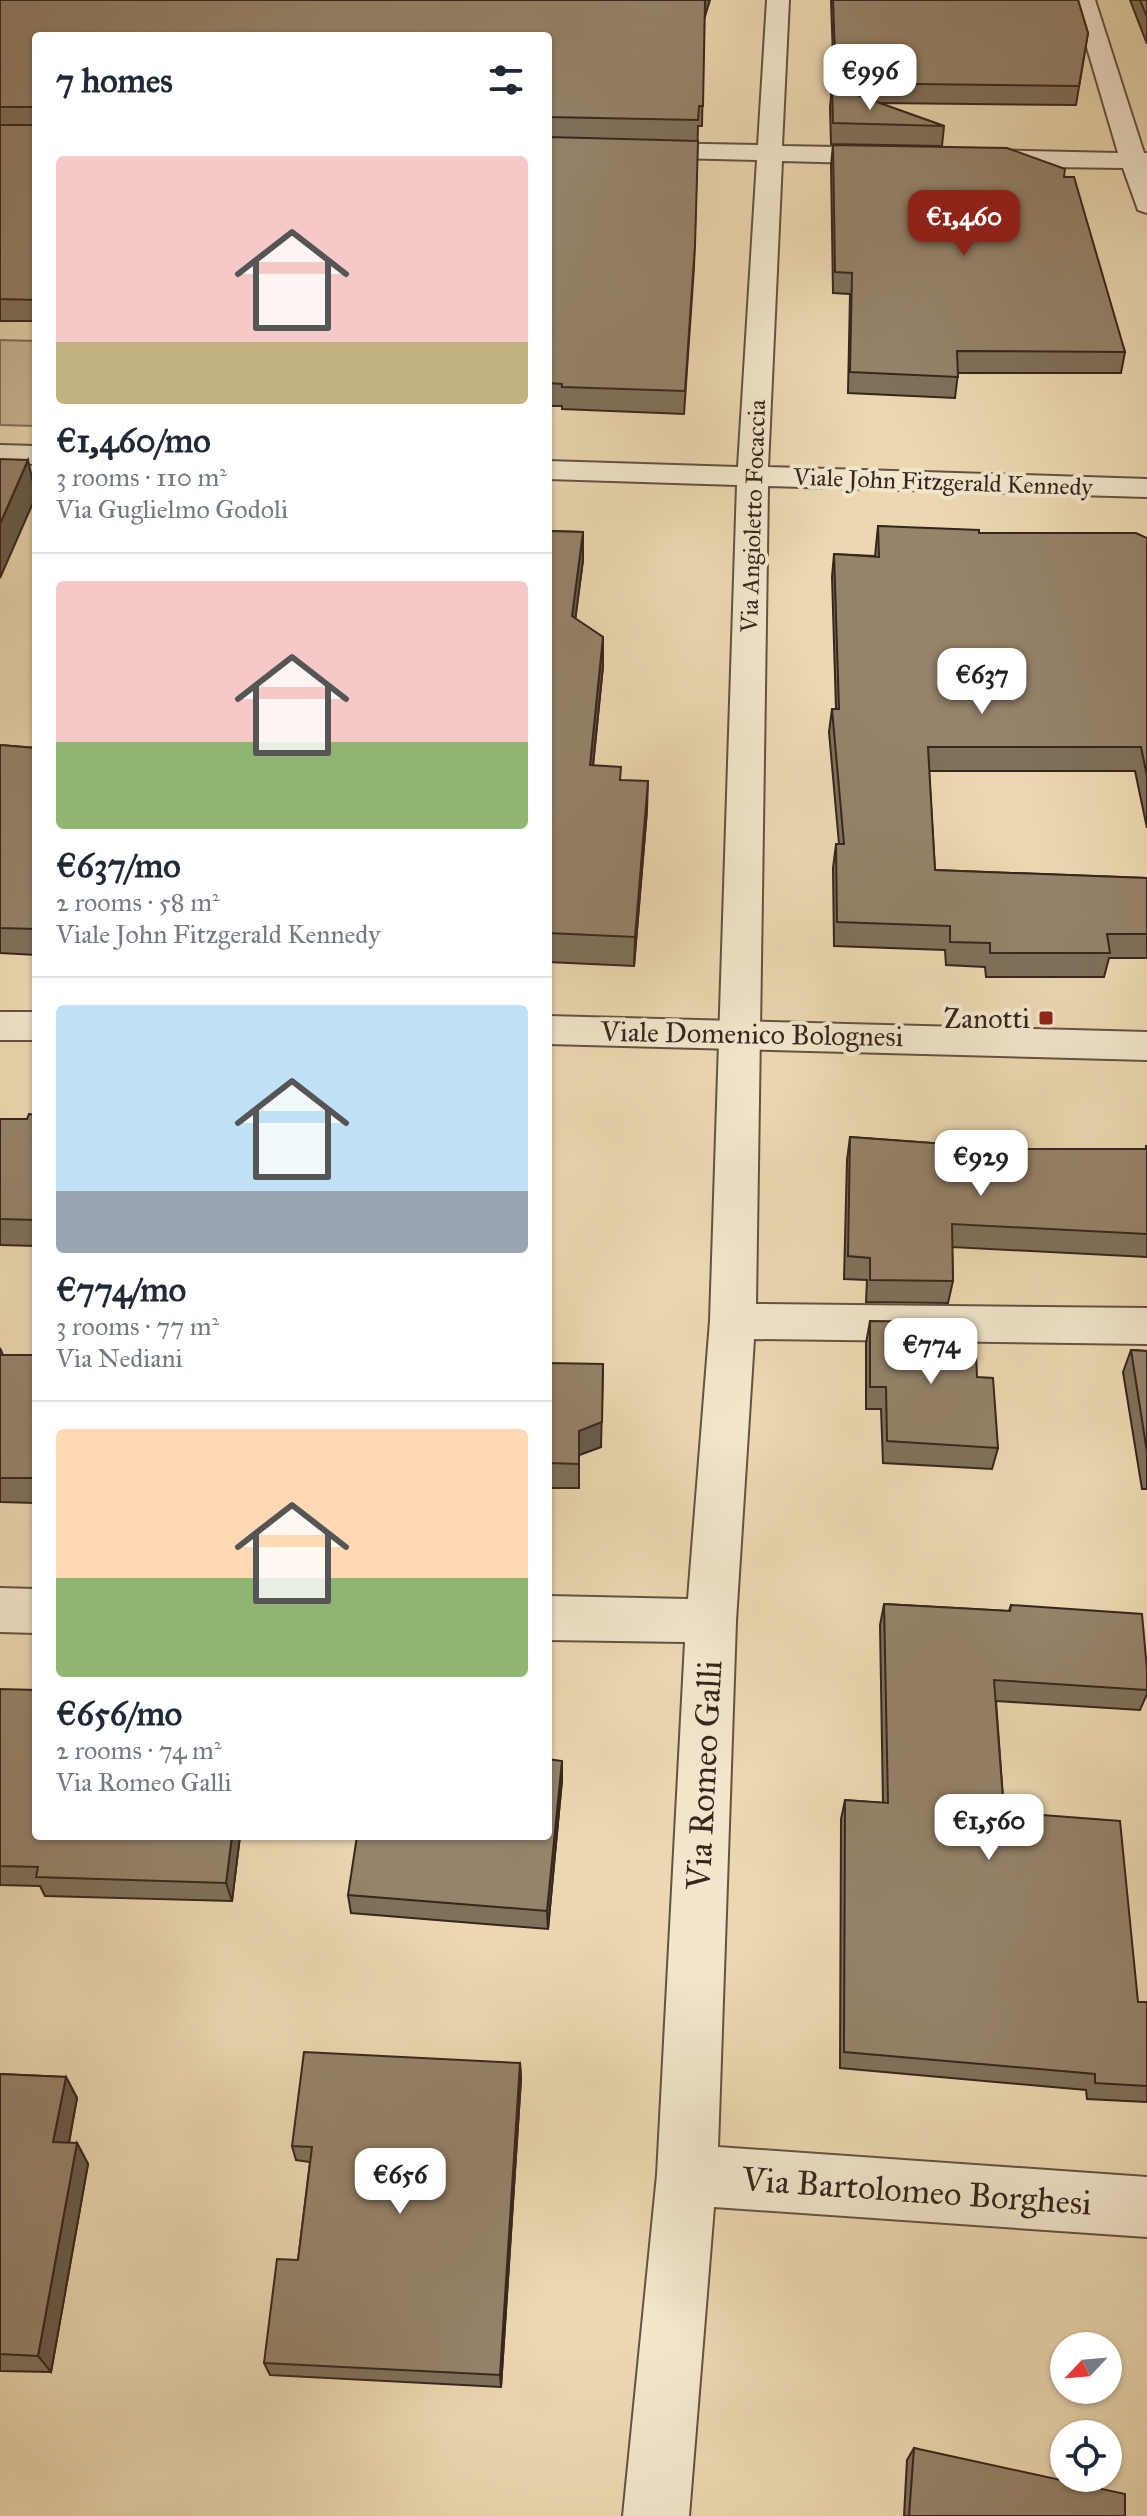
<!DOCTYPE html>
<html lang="en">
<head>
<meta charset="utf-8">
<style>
  body { margin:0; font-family:"IM FELL Great Primer",serif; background:#f6f6f7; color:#1f2937; height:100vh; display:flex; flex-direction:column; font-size:30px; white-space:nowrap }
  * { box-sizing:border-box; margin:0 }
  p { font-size:26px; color:#747a83 }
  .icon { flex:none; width:44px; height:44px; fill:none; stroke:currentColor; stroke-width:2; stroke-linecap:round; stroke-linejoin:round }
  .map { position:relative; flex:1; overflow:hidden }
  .side { position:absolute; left:32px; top:32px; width:520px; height:1808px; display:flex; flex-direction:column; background:#fff; border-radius:8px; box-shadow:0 2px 6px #0004 }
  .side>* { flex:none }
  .needle { width:52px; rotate:244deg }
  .tools { position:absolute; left:1050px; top:2332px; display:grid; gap:16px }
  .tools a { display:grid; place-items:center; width:72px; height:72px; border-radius:50%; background:#fff; box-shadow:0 2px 6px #0004; font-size:40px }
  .price { position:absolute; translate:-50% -68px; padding:0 18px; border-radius:16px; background:#fff; color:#222; font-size:26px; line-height:52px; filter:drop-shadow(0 2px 4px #0008) }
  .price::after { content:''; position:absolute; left:50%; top:48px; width:24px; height:18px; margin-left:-12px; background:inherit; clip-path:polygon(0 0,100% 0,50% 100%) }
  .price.selected { background:#8f2418; color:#fff }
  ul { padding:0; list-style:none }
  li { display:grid; align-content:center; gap:16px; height:424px; padding:0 24px }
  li+li { border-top:2px solid #e0e1e3 }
  li span { display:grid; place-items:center; height:248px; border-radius:8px; color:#555 }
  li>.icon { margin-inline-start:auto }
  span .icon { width:144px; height:144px; fill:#fffc; stroke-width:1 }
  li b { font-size:34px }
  h2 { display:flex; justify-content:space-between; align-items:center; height:96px; padding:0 24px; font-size:34px }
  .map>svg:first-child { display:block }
  .green { fill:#ccba98; stroke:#82705b; stroke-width:2 }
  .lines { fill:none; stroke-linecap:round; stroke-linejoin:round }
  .minor-casing { stroke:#645243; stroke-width:4 }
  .tertiary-casing { stroke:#645243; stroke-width:4 }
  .minor { fill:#f2e6cc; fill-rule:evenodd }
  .tertiary { fill:#f2e6cc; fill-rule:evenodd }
  .wall { fill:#80715b; stroke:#37261e; stroke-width:2 }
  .shaded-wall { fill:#685c4a; stroke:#37261e; stroke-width:2 }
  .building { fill:#95836a; stroke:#37261e; stroke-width:2 }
  .poi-dot { fill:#8f2418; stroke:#f2e6cc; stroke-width:3 }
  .labels { text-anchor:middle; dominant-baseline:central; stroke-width:8; stroke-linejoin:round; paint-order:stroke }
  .far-street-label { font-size:24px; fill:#37261e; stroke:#f2e6cc }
  .poi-label { font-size:28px; fill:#37261e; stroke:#f2e6cc; text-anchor:end }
  .street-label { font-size:28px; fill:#37261e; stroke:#f2e6cc }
  .near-street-label { font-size:34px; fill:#37261e; stroke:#f2e6cc }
</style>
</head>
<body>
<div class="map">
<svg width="1147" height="2516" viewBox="0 0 1147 2516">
  <rect width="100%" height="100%" fill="#ebd8b1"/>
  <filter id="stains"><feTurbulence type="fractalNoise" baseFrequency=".0025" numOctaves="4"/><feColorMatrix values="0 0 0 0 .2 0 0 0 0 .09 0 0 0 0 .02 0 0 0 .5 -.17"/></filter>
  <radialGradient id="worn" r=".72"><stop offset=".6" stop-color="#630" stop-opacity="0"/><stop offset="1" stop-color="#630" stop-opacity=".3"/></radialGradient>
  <path class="green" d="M 0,340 L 36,341 L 36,426 L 0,425 Z"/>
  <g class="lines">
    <g class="minor-casing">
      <path id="minor" d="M 767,0 L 789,0 L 782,146 L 893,148 L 902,151 L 906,156 L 902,161 L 893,164 L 782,161 L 768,467 L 1147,479 L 1147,497 L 768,486 L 756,1304 L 1147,1308 L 1147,1344 L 754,1339 L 736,1621 L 718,2147 L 1147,2177 L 1147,2237 L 714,2207 L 689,2516 L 623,2516 L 657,2175 L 685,1642 L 548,1640 L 548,1596 L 688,1599 L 710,1321 L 737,485 L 548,479 L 548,461 L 738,467 L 757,160 L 548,155 L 548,141 L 758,145 Z
        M 1073,0 L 1095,0 L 1144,153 L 1147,153 L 1147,213 L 1138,210 L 1123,168 L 977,166 L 968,163 L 964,158 L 968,153 L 977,150 L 1118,153 Z
        M 0,445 L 36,446 L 36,464 L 0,463 Z
        M 0,1588 L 36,1589 L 36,1633 L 0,1632 Z"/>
    </g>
    <g class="tertiary-casing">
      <path id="tertiary" d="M 0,1012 L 36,1012 L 36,1040 L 0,1040 Z
        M 548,1016 L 1147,1032 L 1147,1060 L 548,1044 Z"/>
    </g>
    <use href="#minor" class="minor"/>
    <use href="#tertiary" class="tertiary"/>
  </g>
  <path class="wall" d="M 0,0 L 704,21 L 702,126 L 698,126 L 694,267 L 684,414 L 562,409 L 562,406 L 548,406 L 548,36 L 36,36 L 36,321 L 0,321 Z
    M 831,0 L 1078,0 L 1088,33 L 1076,105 L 879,103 L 944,126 L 942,146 L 831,144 L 830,107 L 832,86 L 834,87 Z
    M 1130,0 L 1147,0 L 1147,44 Z
    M 833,145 L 1064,177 L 1125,352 L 1121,373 L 958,373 L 955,398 L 848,393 L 850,294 L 833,293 L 831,165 Z
    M 878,526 L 979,533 L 1147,538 L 1147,828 L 1135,771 L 929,771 L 935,870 L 1147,878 L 1147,958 L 1109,958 L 1104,977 L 986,977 L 985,967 L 946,965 L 945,950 L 834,946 L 833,868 L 836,844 L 839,844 L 829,732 L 832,709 L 836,709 L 832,577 L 834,554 L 875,556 Z
    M 548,531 L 583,532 L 583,560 L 575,619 L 603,637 L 603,666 L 593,766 L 621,780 L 647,810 L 634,966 L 548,962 Z
    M 0,745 L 36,748 L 36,955 L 0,953 Z
    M 36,1115 L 36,1246 L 0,1245 L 0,1119 L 27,1119 Z
    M 850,1137 L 1014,1149 L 1145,1149 L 1147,1146 L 1147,1257 L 952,1247 L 953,1281 L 948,1303 L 866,1302 L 867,1280 L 844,1279 L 847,1160 Z
    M 870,1321 L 955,1351 L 977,1377 L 998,1448 L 992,1469 L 883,1463 L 881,1409 L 866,1409 L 866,1343 Z
    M 0,1348 L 3,1355 L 36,1355 L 36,1503 L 0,1502 Z
    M 1131,1350 L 1147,1351 L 1147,1489 L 1142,1489 L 1123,1372 Z
    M 548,1363 L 601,1447 L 579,1455 L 579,1488 L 548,1488 Z
    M 884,1604 L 1009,1611 L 1011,1605 L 1147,1670 L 1147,1694 L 1140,1710 L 996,1701 L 1004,1812 L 1138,2002 L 1147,2002 L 1147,2102 L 1087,2099 L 1086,2090 L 840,2068 L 841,1819 L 845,1800 L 883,1803 L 880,1625 Z
    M 0,1689 L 36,1836 L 240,1836 L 232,1901 L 45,1896 L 40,1886 L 0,1885 Z
    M 562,1780 L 548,1929 L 351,1913 L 348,1895 Z
    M 520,2063 L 521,2079 L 501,2387 L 270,2375 L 264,2363 L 298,2260 L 310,2162 L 296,2160 L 292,2146 Z
    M 0,2074 L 66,2077 L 77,2098 L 69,2143 L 77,2143 L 88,2164 L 51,2372 L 0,2371 Z
    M 914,2448 L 1125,2516 L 904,2516 L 907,2460 Z"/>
  <path class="shaded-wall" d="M 705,0 L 710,0 L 703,23 L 704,4 Z
    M 28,460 L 36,496 L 0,578 L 0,524 Z
    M 583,532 L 583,560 L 572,645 L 572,616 Z
    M 603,637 L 603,666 L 590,794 L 590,765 Z
    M 648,781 L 647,810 L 634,966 L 635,937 Z
    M 603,1364 L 601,1447 L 579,1455 L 579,1488 L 579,1431 Z
    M 562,1761 L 562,1780 L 548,1929 L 547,1911 Z
    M 232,1836 L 240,1836 L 232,1901 L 226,1883 Z
    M 520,2063 L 521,2079 L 501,2387 L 500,2375 Z
    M 66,2077 L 77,2098 L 65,2163 L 53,2142 Z
    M 77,2143 L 88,2164 L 51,2372 L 38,2356 Z"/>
  <path class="building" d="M 0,0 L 705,0 L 703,106 L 699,106 L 698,120 L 548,117 L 548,36 L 36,36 L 36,300 L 0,299 L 0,125 L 34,125 L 34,107 L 0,107 Z
    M 833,0 L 1078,0 L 1088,33 L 1079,86 L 836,83 Z
    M 1140,0 L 1147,0 L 1147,17 Z
    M 832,86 L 944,126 L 833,123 Z
    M 548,137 L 698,141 L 695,245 L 685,391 L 562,387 L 562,384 L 548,383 Z
    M 833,145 L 1007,148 L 1065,169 L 1064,177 L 1074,177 L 1125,352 L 957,351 L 958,377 L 850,372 L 852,273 L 835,272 Z
    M 0,459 L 28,460 L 0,524 Z
    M 878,526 L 979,530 L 979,533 L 1136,533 L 1147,538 L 1147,776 L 1141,747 L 928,747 L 935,870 L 1147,878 L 1147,934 L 1107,934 L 1110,953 L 990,953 L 990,943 L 950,942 L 950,926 L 837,922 L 836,844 L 844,844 L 832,709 L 839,709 L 834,554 L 879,557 Z
    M 548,531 L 583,532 L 572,616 L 603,637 L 590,765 L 621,767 L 620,780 L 648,781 L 635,937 L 548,933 Z
    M 0,745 L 36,748 L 36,929 L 0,928 Z
    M 29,1114 L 36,1115 L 36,1220 L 0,1219 L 0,1119 L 27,1119 Z
    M 850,1137 L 1014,1149 L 1147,1149 L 1146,1146 L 1147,1146 L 1147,1234 L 952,1224 L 953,1281 L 870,1280 L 870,1258 L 848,1256 Z
    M 870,1321 L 954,1322 L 955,1351 L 976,1352 L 977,1377 L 993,1378 L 998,1448 L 887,1441 L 886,1387 L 870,1387 Z
    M 1131,1350 L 1147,1351 L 1147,1452 Z
    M 0,1355 L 36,1355 L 36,1478 L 0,1478 Z
    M 548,1363 L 603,1364 L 602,1422 L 579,1431 L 579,1464 L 548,1463 Z
    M 884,1604 L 1010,1611 L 1011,1605 L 1142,1614 L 1147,1670 L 1147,1690 L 994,1680 L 1004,1812 L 1120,1821 L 1138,2002 L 1147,2002 L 1147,2086 L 1095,2083 L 1095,2074 L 844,2052 L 845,1800 L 888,1803 Z
    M 0,1689 L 36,1690 L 36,1836 L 232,1836 L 226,1883 L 36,1877 L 38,1867 L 0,1866 Z
    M 548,1759 L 562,1761 L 547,1911 L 348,1895 L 357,1836 L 548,1836 Z
    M 304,2052 L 520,2063 L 500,2375 L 264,2363 L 277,2259 L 298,2260 L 312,2147 L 292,2146 Z
    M 0,2074 L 66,2077 L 53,2142 L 77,2143 L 38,2356 L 0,2354 Z
    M 914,2448 L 1125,2494 L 1125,2516 L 909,2516 Z"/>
  <rect class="poi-dot" x="1038" y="1010" width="16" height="16" rx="4"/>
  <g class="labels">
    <g class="far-street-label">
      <text transform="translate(943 482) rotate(2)">Viale John Fitzgerald Kennedy</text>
      <text transform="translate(753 516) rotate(-88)">Via Angioletto Focaccia</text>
    </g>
    <g class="poi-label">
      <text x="1030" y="1018">Zanotti</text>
    </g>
    <g class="street-label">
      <text transform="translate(752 1034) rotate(1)">Viale Domenico Bolognesi</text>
    </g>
    <g class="near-street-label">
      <text transform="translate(704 1775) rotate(-87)">Via Romeo Galli</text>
      <text transform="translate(917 2191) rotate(4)">Via Bartolomeo Borghesi</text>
    </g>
  </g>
  <rect width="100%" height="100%" filter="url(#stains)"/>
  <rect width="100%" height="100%" fill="url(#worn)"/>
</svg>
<div class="tools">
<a><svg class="needle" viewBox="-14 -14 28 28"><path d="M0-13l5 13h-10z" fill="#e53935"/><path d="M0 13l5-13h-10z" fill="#747a83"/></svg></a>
<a><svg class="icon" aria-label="locate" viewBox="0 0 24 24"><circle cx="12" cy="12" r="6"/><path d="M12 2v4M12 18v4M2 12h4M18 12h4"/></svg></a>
</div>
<b class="price" style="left:870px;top:112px">€996</b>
<b class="price selected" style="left:964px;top:258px">€1,460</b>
<b class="price" style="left:982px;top:716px">€637</b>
<b class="price" style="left:981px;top:1198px">€929</b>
<b class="price" style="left:931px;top:1386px">€774</b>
<b class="price" style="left:989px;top:1862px">€1,560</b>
<b class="price" style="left:400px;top:2216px">€656</b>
<section class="side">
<h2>7 homes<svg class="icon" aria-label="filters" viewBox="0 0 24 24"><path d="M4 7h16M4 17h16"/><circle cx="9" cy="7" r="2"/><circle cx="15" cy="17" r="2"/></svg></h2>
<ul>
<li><span style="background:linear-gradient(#f6c9c9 75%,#c2b280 0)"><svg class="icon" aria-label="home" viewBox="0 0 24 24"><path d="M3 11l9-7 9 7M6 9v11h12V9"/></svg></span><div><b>€1,460/mo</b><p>3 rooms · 110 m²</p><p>Via Guglielmo Godoli</p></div></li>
<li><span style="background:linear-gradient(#f6c9c9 65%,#8fb573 0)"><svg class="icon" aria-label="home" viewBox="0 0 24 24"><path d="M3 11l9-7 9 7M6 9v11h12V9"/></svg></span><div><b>€637/mo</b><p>2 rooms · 58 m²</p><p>Viale John Fitzgerald Kennedy</p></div></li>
<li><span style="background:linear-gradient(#bfe0f5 75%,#9aa5b1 0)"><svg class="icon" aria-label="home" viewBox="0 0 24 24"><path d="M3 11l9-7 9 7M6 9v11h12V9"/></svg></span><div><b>€774/mo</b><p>3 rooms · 77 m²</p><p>Via Nediani</p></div></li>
<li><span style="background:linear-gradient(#ffd9b3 60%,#8fb573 0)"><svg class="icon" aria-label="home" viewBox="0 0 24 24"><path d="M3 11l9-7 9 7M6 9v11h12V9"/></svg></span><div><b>€656/mo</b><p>2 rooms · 74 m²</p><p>Via Romeo Galli</p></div></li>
</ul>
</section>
</div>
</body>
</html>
